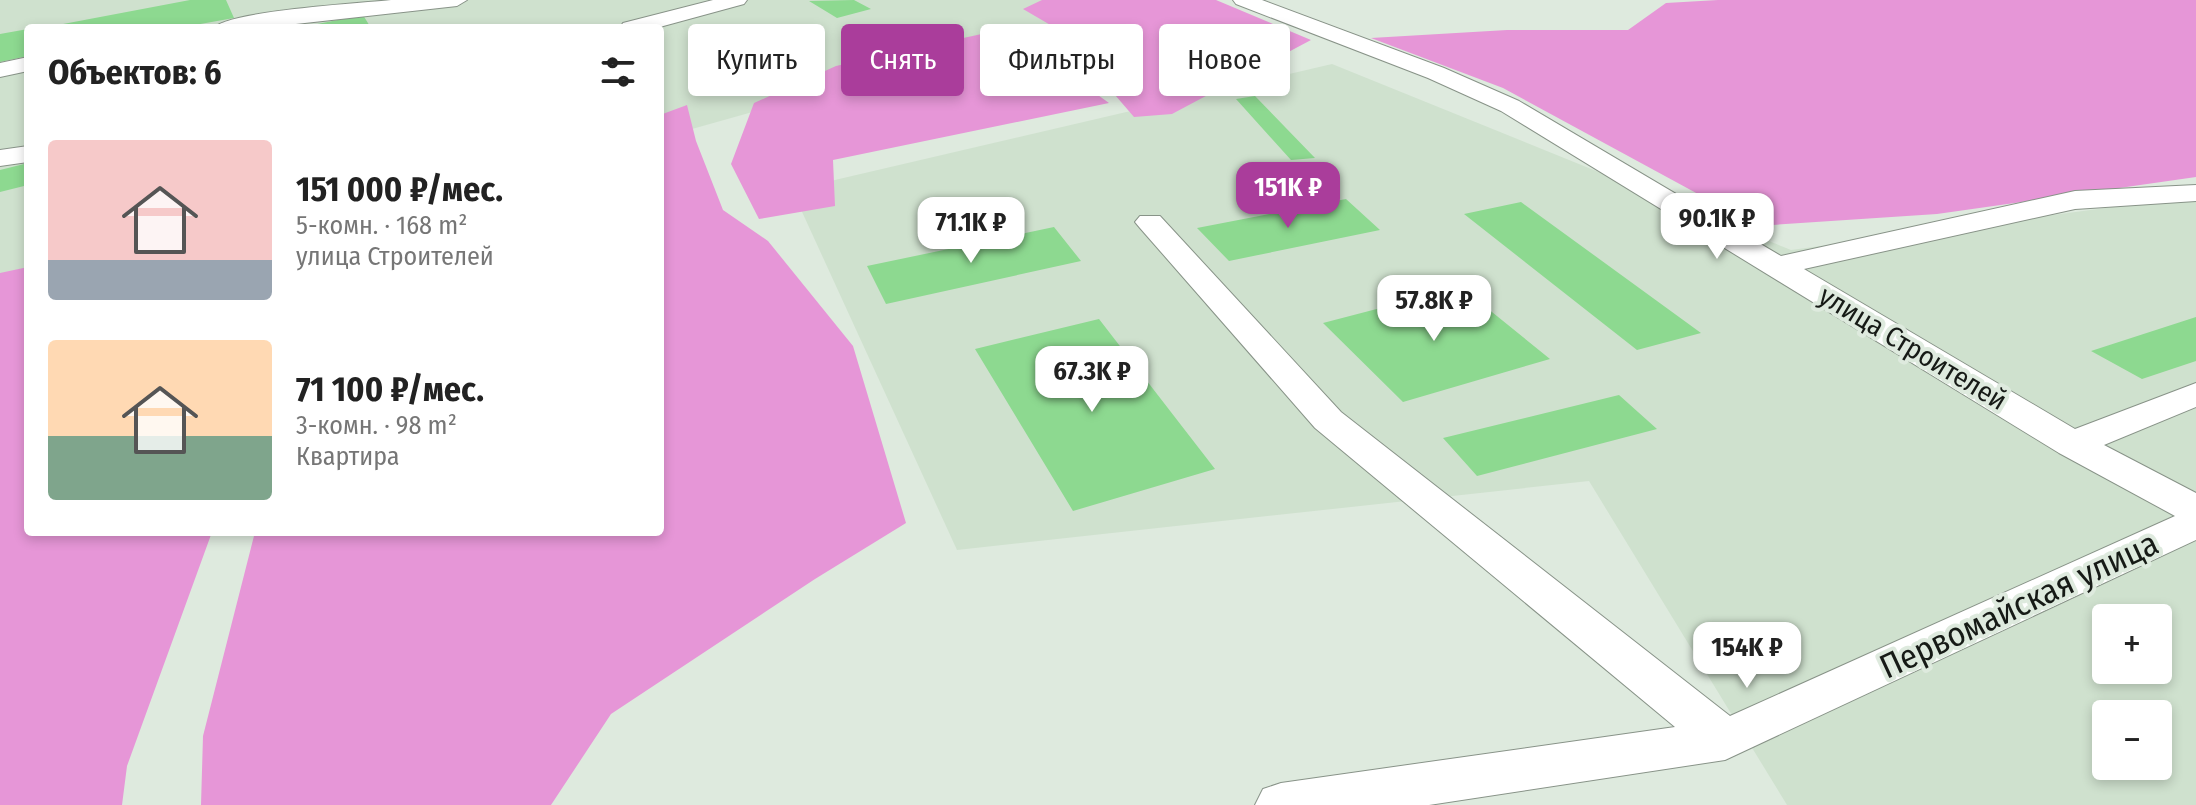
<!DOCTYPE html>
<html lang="ru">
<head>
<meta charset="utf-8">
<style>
  body { margin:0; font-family:"Fira Sans Condensed",sans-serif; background:#f6f6f6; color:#222; height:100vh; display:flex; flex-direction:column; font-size:30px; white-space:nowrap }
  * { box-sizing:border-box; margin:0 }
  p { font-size:26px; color:#767676 }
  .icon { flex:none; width:44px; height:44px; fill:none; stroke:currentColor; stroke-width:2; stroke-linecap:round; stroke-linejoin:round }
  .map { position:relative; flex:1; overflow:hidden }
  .drawer { position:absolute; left:24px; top:24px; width:640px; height:512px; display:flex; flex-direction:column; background:#fff; border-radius:8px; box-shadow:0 4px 12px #0003 }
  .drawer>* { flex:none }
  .top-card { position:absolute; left:688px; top:24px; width:760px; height:72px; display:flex; gap:16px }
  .tools { position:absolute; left:2092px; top:604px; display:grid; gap:16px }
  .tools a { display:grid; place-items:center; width:80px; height:80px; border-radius:8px; background:#fff; box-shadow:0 4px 12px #0003; font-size:40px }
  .price { position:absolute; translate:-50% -68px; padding:0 18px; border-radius:16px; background:#fff; color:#222; font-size:26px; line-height:52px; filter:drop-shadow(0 2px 4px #0008) }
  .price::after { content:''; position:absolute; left:50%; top:48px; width:24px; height:18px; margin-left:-12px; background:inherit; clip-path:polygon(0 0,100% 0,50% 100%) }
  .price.current { background:#aa3d9b; color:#fff }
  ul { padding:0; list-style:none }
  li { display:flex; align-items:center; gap:24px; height:200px; padding:0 24px }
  li span { display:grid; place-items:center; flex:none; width:224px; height:160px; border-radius:8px; color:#555 }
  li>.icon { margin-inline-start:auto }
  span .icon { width:96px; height:96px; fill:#fffc; stroke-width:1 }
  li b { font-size:34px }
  h2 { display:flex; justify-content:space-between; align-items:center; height:96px; padding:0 24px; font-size:34px }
  .pill { padding:0 28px; border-radius:8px; background:#fff; box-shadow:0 4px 12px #0003; font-size:28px; line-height:72px }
  .pill.current { background:#aa3d9b; color:#fff }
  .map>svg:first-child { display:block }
  .built { fill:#cfe1ce; fill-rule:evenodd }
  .forest { fill:#e696d7 }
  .building { fill:#8dd990 }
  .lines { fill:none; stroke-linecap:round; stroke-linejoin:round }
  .minor-casing { stroke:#889388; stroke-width:2 }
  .minor { fill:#fff; fill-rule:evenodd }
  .labels { text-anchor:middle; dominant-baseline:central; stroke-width:8; stroke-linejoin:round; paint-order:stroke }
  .street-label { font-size:28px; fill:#161a16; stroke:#deeade }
  .near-street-label { font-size:34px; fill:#161a16; stroke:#deeade }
</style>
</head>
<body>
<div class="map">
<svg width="2196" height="805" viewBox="0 0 2196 805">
  <rect width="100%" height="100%" fill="#deeade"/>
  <path class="built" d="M 0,0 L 1116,0 L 1125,7 L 660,138 L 660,28 L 28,28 L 28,289 L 0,295 Z
    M 1332,64 L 1791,250 L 2196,196 L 2196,805 L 1787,805 L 1589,481 L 957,550 L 792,190 ZM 2106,618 L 2158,618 L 2158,670 L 2106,670 ZM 2106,714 L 2158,714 L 2158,766 L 2106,766 Z"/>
  <path class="forest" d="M 1042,0 L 1216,0 L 1311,40 L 1172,114 L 1134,117 L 1059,30 L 1023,9 Z
    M 1718,0 L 2196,0 L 2196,177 L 1937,214 L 1757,226 L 1503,88 L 1371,38 L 1507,30 L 1628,30 L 1666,3 Z
    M 1018,26 L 1043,37 L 1052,62 L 1109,103 L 833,160 L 835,206 L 759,219 L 731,164 L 754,103 L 836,66 Z
    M 687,105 L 696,141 L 723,210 L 768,241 L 853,346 L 906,523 L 815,579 L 611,714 L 551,805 L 201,805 L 203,736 L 255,532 L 660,532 L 660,115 Z
    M 28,267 L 28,532 L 212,532 L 127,766 L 122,805 L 0,805 L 0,273 Z"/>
  <path class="building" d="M 190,0 L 226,0 L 234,18 L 178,28 L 42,28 Z
    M 854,0 L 871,9 L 837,18 L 809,1 Z
    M 363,15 L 371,28 L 302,28 L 302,27 Z
    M 28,29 L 28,56 L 0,62 L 0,34 Z
    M 1255,96 L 1315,158 L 1291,160 L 1236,99 Z
    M 28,163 L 28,185 L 0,192 L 0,170 Z
    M 1346,199 L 1380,230 L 1229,261 L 1197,228 Z
    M 1521,202 L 1701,333 L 1637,350 L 1464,214 Z
    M 1054,227 L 1081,261 L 886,304 L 867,266 Z
    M 1461,287 L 1550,359 L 1403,402 L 1323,323 Z
    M 2196,317 L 2196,361 L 2142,379 L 2091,351 Z
    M 1099,319 L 1215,469 L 1073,511 L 975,349 Z
    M 1619,395 L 1657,429 L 1477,476 L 1443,438 Z"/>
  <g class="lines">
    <g class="minor-casing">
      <path id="minor" d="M 391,0 L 467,0 L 457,6 L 260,28 L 214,28 C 227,11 363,3 391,0 Z
        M 713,0 L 747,0 L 744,4 L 656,28 L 620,28 L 623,23 Z
        M 1233,0 L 1262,0 L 1444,68 L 1519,101 L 1781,256 L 2075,191 L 2196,185 L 2196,201 L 2075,209 L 1804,269 L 2075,429 L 2196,383 L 2196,407 L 2104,445 L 2196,493 L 2196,540 L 1725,760 L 1429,805 L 1255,805 L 1263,789 L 1281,783 L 1675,727 L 1315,428 L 1140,228 L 1135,222 L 1140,216 L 1160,216 L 1341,412 L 1730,716 L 2175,516 L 2059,453 L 1501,111 L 1428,78 L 1236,4 Z
        M 28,57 L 28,71 L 0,77 L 0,63 Z
        M 28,146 L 28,162 L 0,166 L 0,150 Z"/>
    </g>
    <use href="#minor" class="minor"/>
  </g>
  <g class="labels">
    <g class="street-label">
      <text transform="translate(1913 348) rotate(31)">улица Строителей</text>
    </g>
    <g class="near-street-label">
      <text transform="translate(2019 605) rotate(-25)">Первомайская улица</text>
    </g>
  </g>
</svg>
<div class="tools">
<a>+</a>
<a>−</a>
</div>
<b class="price current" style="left:1288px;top:230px">151K ₽</b>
<b class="price" style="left:1717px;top:261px">90.1K ₽</b>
<b class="price" style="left:971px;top:265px">71.1K ₽</b>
<b class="price" style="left:1434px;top:343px">57.8K ₽</b>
<b class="price" style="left:1092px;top:414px">67.3K ₽</b>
<b class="price" style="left:1747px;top:690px">154K ₽</b>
<div class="top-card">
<a class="pill">Купить</a>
<a class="pill current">Снять</a>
<a class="pill">Фильтры</a>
<a class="pill">Новое</a>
</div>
<section class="drawer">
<h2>Объектов: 6<svg class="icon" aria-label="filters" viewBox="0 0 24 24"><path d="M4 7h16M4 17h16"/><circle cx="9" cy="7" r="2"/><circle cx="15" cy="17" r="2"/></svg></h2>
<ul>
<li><span style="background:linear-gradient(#f6c9c9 75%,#9aa5b1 0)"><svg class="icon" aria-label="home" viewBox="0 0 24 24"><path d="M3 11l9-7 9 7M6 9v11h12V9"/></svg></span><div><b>151 000 ₽/мес.</b><p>5-комн. · 168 m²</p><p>улица Строителей</p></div></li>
<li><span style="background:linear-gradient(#ffd9b3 60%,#7fa58c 0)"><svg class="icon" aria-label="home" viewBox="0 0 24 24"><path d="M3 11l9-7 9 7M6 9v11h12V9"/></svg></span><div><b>71 100 ₽/мес.</b><p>3-комн. · 98 m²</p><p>Квартира</p></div></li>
</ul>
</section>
</div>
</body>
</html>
